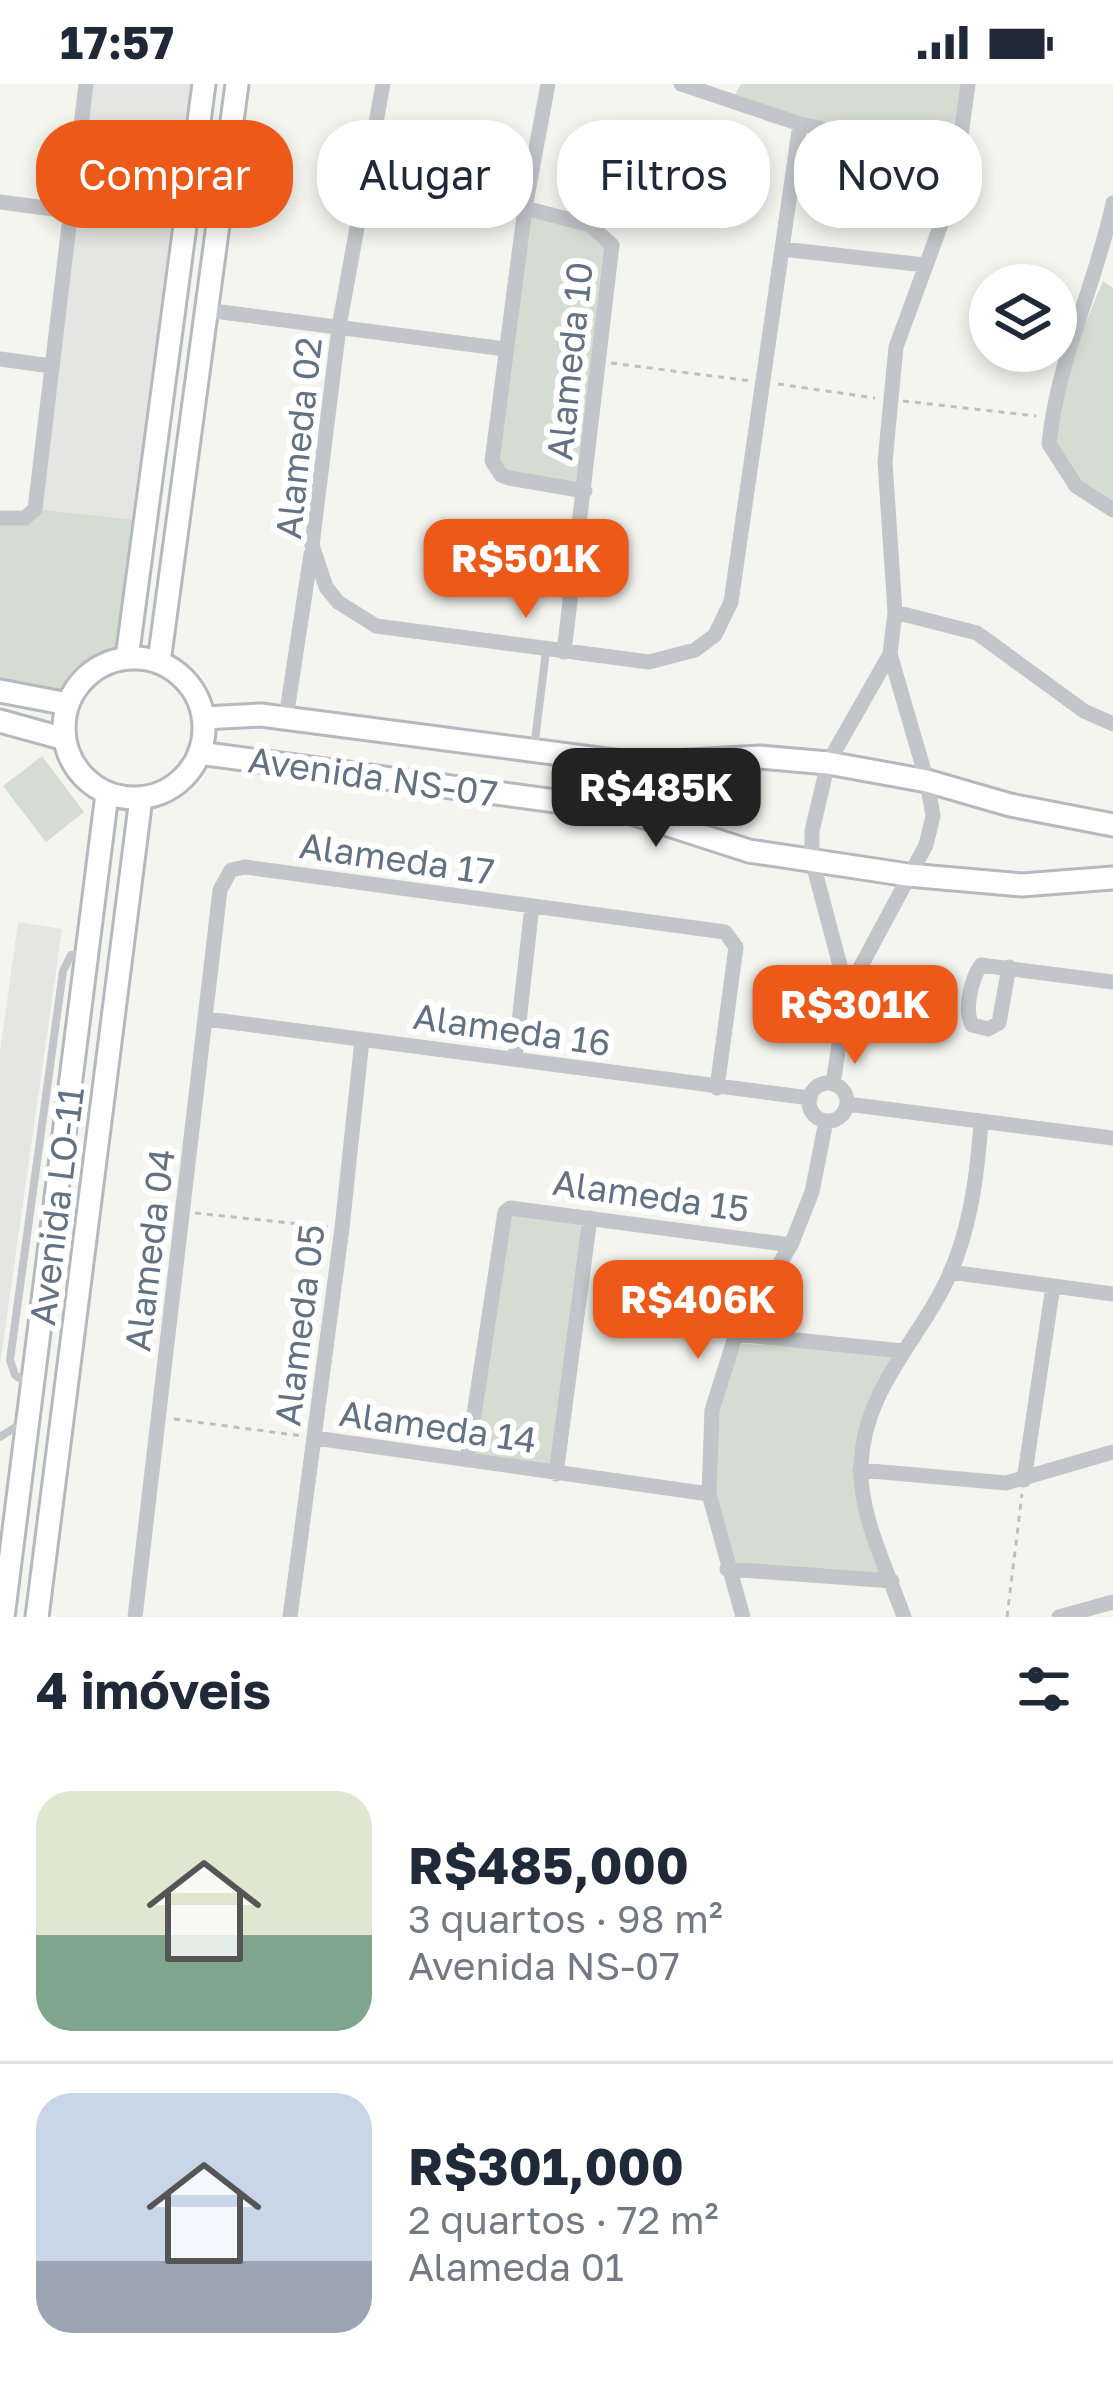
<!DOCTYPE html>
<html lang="pt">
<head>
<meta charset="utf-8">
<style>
  body { margin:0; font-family:"Golos Text",sans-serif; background:#f6f6f7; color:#1f2937; height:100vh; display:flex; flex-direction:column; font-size:45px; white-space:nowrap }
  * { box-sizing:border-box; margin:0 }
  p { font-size:39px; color:#747a83 }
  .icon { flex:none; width:66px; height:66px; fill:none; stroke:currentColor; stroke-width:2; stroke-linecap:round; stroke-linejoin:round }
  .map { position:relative; height:1533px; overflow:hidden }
  .side { display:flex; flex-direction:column; background:#fff; flex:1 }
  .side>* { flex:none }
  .guide { position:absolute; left:36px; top:36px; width:1041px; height:108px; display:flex; gap:24px }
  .fabs { position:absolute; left:969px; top:180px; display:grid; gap:24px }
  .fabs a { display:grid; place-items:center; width:108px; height:108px; border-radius:50%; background:#fff; box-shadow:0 6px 18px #0003; font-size:60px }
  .price { position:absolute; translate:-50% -102px; padding:0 27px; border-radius:24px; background:#ec5919; color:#fff; font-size:39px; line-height:78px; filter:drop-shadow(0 3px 6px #0008) }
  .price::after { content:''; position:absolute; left:50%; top:72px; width:36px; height:27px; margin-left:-18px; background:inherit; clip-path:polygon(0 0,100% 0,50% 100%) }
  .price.active { background:#222; color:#fff }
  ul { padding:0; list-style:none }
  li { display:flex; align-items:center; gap:36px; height:300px; padding:0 36px }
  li+li { border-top:3px solid #e0e1e3 }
  li span { display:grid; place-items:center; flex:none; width:336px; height:240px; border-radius:36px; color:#555 }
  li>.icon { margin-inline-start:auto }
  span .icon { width:144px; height:144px; fill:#fffc; stroke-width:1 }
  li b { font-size:51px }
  h2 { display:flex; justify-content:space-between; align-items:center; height:144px; padding:0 36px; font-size:51px }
  .pill { padding:0 42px; border-radius:48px; background:#fff; box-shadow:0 6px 18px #0003; font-size:42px; line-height:108px }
  .pill.active { background:#ec5919; color:#fff }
  .status { display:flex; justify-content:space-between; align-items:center; height:84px; padding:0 60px; background:#fff; direction:ltr }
  .status svg { height:33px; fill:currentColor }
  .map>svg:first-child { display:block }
  .built { fill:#e5e6e4 }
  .green { fill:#d5dcd1 }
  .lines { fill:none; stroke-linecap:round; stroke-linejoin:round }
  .secondary-casing { stroke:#b4b9be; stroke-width:27 }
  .path { stroke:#bebfc1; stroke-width:3; stroke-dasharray:6 6; stroke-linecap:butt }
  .lane { stroke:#c2c5c9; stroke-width:8 }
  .street { stroke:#c2c5c9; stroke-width:15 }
  .secondary { stroke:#fff; stroke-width:21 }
  .labels { text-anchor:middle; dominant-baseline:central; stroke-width:12; stroke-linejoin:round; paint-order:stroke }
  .street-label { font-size:36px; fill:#627283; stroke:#fff }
</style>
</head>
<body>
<div class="status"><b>17:57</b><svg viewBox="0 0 49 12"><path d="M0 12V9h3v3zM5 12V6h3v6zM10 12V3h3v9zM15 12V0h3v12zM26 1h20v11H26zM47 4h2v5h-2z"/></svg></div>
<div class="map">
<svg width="1113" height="1533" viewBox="0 0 1113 1533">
  <rect width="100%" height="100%" fill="#f5f5f0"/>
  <path class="built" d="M 90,0 L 206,0 L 147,437 L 35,425 Z
    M 18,838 L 62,845 L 0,1281 L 0,968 Z"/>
  <path class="green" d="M 741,0 L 962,0 L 958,73 L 732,16 Z
    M 525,124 L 600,147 L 612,172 L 585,407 L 509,394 L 492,377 Z
    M 1103,197 L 1113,204 L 1113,425 C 1089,410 1055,389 1049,358 C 1044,330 1091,228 1103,197 Z
    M 35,425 L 147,437 L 127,574 L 81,597 L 68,620 L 0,607 L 0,432 Z
    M 42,672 L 84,728 L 46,758 L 3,702 Z
    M 505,1128 L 590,1134 L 556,1390 L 467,1376 Z
    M 742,1260 L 903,1267 L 874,1319 L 860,1386 L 892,1497 L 727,1485 L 709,1410 L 719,1299 Z"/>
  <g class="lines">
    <g class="secondary-casing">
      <path id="secondary" d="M 127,574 L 204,0
        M64 644a70 70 0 1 1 140 0a70 70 0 1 1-140 0Z
        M 159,578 L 237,0
        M 0,607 L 68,620
        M 203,634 L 261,631 L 637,680 L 760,673 L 828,679 L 927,697 L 1010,721 L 1113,741
        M 0,637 L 65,655
        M 199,669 L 622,726 L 749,767 L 908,791 L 1022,801 L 1113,794
        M 3,1533 L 107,710
        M 37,1533 L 141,714"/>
    </g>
    <path class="path" d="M 611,279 L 751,297
      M 778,300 L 875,314
      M 903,317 L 1036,332
      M 195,1129 L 328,1143
      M 174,1335 L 302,1352
      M 1007,1533 L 1022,1410"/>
    <path class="lane" d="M 534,665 L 546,567
      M 30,1301 L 15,1291 L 10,1276 L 63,887 L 71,871 L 85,871
      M 0,1353 L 22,1339"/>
    <path class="street" d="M 383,0 L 339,243 L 312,461 L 326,503 L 338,518 L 376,542 L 649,578 L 695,566 L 715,551 L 731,518 L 800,40
      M 548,0 L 525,124 L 492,377 L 501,391 L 509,394 L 585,407
      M 681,0 L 800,40 L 958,73
      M 0,118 L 68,127
      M 1113,119 C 1096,201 1057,276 1049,360 L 1076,402 L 1113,426
      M 525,124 L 590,141 L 612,161 L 564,568
      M 782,165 L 925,181
      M 206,226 L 505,265
      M 0,275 L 51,282
      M 0,434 L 25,434 L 35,425 L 86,0
      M 895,528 L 977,549 L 1084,627 L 1113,640
      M 286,634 L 311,470
      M 1009,883 L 999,939 L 988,945 L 972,941 C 964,927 971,895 981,881 L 1113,898
      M 847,908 L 812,776 L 812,747 L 828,679 L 890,570 L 895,528 L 885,378 L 896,263 L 943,135 L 958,73 L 968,0
      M 207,935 L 810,1014
      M 515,974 L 532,822
      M809 1018a19 19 0 1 1 38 0a19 19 0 1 1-38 0Z
      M 833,1000 L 847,908 L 926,761 L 933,732 L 927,697 L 890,570
      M 847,1020 L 1113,1054
      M 950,1188 L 1113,1210
      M 736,1250 L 903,1267
      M 315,1354 L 709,1410
      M 467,1376 L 505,1128 L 510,1124 L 791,1161
      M 860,1386 L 1006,1399 L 1113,1368
      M 556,1390 L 590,1134
      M 1024,1396 L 1053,1202
      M 727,1485 L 892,1497
      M 135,1533 L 220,806 L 231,786 L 245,783 L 725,848 L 736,863 L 717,1004
      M 290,1533 L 342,1144 L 362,956
      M 743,1533 L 709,1410 L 712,1326 L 736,1250 L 791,1161 L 812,1108 L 826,1037
      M 904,1533 C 888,1487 859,1432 861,1382 C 863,1312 909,1267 941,1208 C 969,1156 977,1096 981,1038
      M 1059,1533 L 1113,1518"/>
    <use href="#secondary" class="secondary"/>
  </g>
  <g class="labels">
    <g class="street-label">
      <text transform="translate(569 277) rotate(-84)">Alameda 10</text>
      <text transform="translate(298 354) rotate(-84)">Alameda 02</text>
      <text transform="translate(373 692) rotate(8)">Avenida NS-07</text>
      <text transform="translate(397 774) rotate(8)">Alameda 17</text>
      <text transform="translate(512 945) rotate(8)">Alameda 16</text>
      <text transform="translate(651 1111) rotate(8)">Alameda 15</text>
      <text transform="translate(56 1122) rotate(-83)">Avenida LO-11</text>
      <text transform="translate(149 1166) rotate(-83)">Alameda 04</text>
      <text transform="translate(299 1241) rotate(-83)">Alameda 05</text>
      <text transform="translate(438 1342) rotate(8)">Alameda 14</text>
    </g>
  </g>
</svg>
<div class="fabs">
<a><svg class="icon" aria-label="layers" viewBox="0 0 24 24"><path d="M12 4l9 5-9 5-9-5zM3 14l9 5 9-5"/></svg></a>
</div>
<b class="price" style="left:526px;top:537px">R$501K</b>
<b class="price active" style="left:656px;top:766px">R$485K</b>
<b class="price" style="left:855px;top:983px">R$301K</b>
<b class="price" style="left:698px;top:1278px">R$406K</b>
<div class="guide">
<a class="pill active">Comprar</a>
<a class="pill">Alugar</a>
<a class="pill">Filtros</a>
<a class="pill">Novo</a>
</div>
</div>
<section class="side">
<h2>4 imóveis<svg class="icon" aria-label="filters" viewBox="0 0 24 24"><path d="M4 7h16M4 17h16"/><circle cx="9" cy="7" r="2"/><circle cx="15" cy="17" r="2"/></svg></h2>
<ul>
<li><span style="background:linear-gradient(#dfe7d0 60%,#7fa58c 0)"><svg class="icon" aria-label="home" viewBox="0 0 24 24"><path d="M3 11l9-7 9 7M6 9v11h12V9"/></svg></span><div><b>R$485,000</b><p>3 quartos · 98 m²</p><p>Avenida NS-07</p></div></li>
<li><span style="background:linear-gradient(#c9d6e8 70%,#9aa5b1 0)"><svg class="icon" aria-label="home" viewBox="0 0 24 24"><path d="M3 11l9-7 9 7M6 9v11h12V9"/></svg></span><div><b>R$301,000</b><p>2 quartos · 72 m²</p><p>Alameda 01</p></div></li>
</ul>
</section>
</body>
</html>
